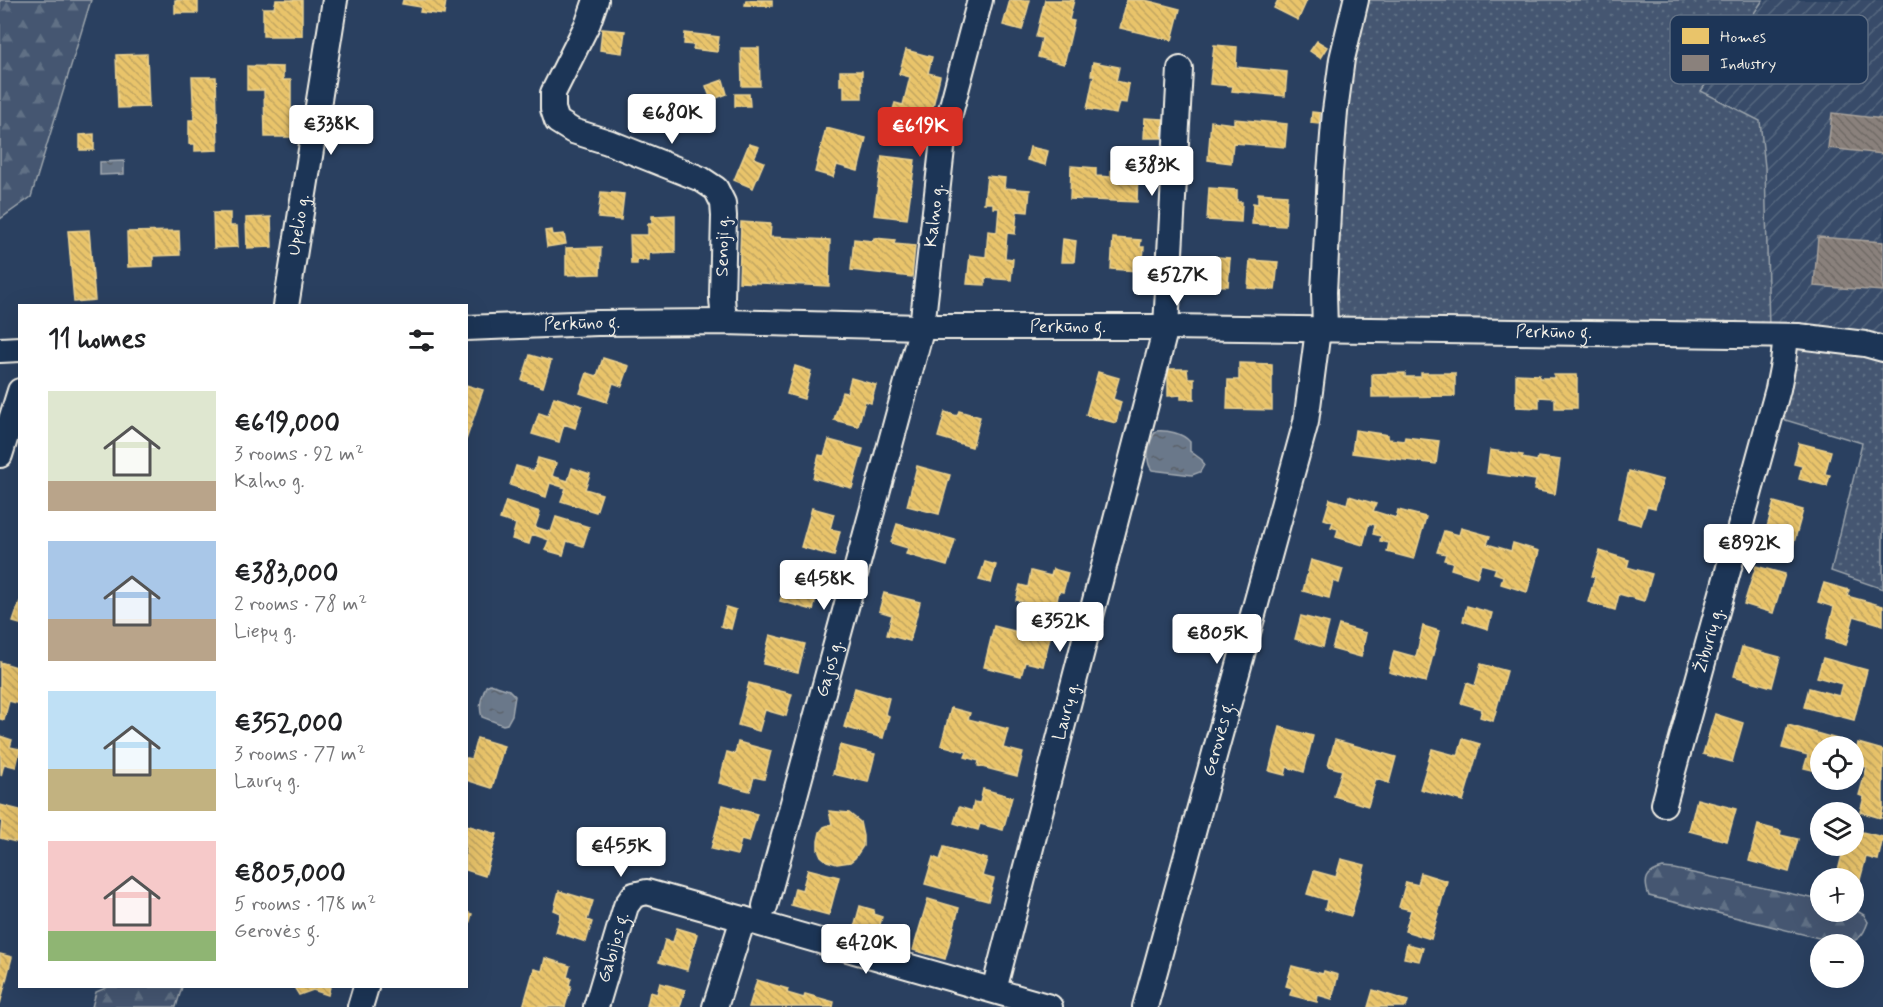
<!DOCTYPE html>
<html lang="en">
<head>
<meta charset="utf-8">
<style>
  body { margin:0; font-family:Mynerve,sans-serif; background:#f6f6f6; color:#202124; height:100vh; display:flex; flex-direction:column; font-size:22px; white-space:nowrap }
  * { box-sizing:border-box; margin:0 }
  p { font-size:20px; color:#757577 }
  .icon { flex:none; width:33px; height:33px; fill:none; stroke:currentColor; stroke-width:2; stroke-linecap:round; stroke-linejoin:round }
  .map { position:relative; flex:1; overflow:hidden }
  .details { position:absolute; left:18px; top:304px; width:450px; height:684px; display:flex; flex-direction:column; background:#fff; border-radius:0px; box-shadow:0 6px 24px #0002 }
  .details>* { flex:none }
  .controls { position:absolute; left:1810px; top:736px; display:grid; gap:12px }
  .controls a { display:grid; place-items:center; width:54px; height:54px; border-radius:50%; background:#fff; box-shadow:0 6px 24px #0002; font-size:30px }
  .price { position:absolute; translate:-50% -51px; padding:0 14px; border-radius:6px; background:#fff; color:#222; font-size:20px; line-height:39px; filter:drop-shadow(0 2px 3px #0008) }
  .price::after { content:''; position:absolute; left:50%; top:36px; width:18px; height:14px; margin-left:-9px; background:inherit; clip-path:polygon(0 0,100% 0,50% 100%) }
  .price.selected { background:#d93025; color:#fff }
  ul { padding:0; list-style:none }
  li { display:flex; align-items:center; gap:18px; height:150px; padding:0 30px }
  li span { display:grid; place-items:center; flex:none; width:168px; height:120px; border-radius:0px; color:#555 }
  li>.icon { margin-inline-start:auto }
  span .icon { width:72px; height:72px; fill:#fffc; stroke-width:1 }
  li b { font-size:26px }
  h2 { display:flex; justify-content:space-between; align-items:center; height:72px; padding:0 30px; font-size:26px }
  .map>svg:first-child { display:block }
  .industrial { fill:url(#industrial-furrows) }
  .grass { fill:url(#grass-dots); stroke:#9ca4ac; stroke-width:1.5 }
  .forest { fill:url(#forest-firs); stroke:#9ca4ac; stroke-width:1.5 }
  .water { fill:url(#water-ripples); stroke:#a1a8b0; stroke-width:1.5 }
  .homes { fill:url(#homes-back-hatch); stroke:#ecd290; stroke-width:1.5 }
  .industry { fill:url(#industry-back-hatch); stroke:#aaa39c; stroke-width:1.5 }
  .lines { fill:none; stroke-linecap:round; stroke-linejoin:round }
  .minor-casing { stroke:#f4f1e8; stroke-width:28 }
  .minor { stroke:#1d3557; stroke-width:24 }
  .labels { text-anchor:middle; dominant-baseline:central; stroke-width:6; stroke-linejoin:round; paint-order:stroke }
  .street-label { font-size:18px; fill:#f4f1e8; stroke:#1d3557 }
  .key { fill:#1d3557; stroke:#5e6d82; stroke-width:1.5 }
  .key-label { font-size:16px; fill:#f4f1e8 }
</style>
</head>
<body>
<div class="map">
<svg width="1883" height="1007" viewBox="0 0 1883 1007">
  <defs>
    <pattern id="industrial-furrows" width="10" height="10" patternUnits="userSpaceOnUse" patternTransform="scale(1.5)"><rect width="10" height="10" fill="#374c69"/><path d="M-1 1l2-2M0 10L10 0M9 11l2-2" fill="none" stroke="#55667e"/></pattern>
    <pattern id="grass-dots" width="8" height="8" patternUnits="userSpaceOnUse" patternTransform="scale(1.5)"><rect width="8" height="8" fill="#445771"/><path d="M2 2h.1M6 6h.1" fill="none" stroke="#607085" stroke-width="1.8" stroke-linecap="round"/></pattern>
    <pattern id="forest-firs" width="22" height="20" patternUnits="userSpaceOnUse" patternTransform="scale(1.5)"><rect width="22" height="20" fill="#445771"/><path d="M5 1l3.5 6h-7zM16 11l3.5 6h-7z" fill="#607085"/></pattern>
    <pattern id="water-ripples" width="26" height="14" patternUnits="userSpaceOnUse" patternTransform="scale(1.5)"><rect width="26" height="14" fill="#6a788a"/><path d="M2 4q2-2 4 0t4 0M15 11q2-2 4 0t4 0" fill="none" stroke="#5b626b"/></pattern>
    <pattern id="homes-back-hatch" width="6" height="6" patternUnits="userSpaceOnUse" patternTransform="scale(1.5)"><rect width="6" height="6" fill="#e9c46a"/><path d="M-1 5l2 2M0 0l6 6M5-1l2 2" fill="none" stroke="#c1a561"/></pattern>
    <pattern id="industry-back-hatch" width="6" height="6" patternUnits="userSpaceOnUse" patternTransform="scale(1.5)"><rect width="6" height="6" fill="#8a817c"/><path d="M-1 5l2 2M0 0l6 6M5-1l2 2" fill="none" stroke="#706a66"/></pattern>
  </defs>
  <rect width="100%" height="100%" fill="#2a4060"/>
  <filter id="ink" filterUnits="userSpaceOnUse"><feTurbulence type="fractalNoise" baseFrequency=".0167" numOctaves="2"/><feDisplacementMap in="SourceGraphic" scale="12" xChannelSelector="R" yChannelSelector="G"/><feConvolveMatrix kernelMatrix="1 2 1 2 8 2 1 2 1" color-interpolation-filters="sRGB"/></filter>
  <g filter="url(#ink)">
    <path class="industrial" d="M 1763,0 L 1883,0 L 1883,341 L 1769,329 L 1765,167 L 1701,91 Z"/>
    <path class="grass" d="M 1362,0 L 1763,0 L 1701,91 L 1760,121 L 1765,167 L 1769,329 L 1344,322 L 1330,315 L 1339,125 Z
      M 1796,345 L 1854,352 L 1883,359 L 1883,589 L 1831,571 L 1862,443 L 1782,419 Z"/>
    <path class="forest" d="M 0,0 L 91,0 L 31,197 L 0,219 Z
      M 1663,868 L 1674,869 L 1821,900 L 1821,912 L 1854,912 L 1854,909 L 1864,915 L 1868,922 C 1863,937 1858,941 1843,944 L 1649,896 C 1643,880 1646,872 1663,868 Z
      M 108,987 L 182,987 L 176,1007 L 92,1007 L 96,992 Z"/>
    <path class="water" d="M 124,161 L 124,174 L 100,175 L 100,162 Z
      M 1156,431 C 1167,430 1183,433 1190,442 L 1190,451 L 1202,460 L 1204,465 L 1200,472 L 1192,475 L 1152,470 C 1144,461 1149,441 1156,431 Z
      M 490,684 L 509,690 L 515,696 L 512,715 L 507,724 L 503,725 L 482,717 C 478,706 482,696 486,686 Z"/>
    <path class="homes" d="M 175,0 L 198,0 L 198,13 L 175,13 Z
      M 276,0 L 302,0 L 302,36 L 263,36 L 263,8 L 274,8 Z
      M 403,0 L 446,0 L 444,15 L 420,12 L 421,7 L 402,4 Z
      M 746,0 L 762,0 L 761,6 L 745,5 Z
      M 762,0 L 772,0 L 772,6 L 761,6 Z
      M 1010,0 L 1030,0 L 1022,30 L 1003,25 Z
      M 1045,0 L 1074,0 L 1069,20 L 1074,21 L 1064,64 L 1038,57 L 1042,38 L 1036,37 Z
      M 1127,0 L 1145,0 L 1180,9 L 1172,40 L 1120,28 Z
      M 1278,0 L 1307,0 L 1298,20 L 1274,8 Z
      M 602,29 L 625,31 L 622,53 L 600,50 Z
      M 685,33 L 719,37 L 717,52 L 693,49 L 694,45 L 684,44 Z
      M 1317,41 L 1327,47 L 1320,58 L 1310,51 Z
      M 1214,45 L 1237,47 L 1236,67 L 1287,72 L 1285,96 L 1232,91 L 1233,86 L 1210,84 Z
      M 741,48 L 759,48 L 760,86 L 742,86 Z
      M 906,50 L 932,57 L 928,73 L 940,76 L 931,115 L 926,113 L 922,128 L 898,121 L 899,118 L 891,116 L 895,103 L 903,105 L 910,77 L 899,74 Z
      M 147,54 L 149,107 L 118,108 L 116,55 Z
      M 1093,62 L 1119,67 L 1116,81 L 1129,84 L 1126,103 L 1119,102 L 1116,114 L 1087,109 L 1094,75 L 1091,75 Z
      M 247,66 L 283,67 L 283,80 L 291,80 L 291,137 L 265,137 L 264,90 L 247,90 Z
      M 840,71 L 862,71 L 862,98 L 844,98 L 844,85 L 840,85 Z
      M 192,77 L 216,77 L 218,150 L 195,151 L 195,144 L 189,144 L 189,120 L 194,120 Z
      M 723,80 L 727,94 L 711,100 L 706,86 Z
      M 735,94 L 749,94 L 750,106 L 735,106 Z
      M 1312,112 L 1320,113 L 1319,124 L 1311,123 Z
      M 1145,118 L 1163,119 L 1162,138 L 1144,138 Z
      M 1234,119 L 1287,124 L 1285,147 L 1233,143 L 1231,163 L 1208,160 L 1211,121 L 1234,124 Z
      M 826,128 L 866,138 L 858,171 L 837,165 L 833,177 L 815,172 Z
      M 94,134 L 94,150 L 80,150 L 80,135 Z
      M 749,144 L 759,147 L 754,158 L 764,162 L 753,188 L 734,180 Z
      M 1030,147 L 1048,151 L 1045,165 L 1027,160 Z
      M 882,156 L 915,160 L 907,219 L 874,215 Z
      M 1071,166 L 1096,168 L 1096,176 L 1111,177 L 1111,170 L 1138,171 L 1137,202 L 1070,199 Z
      M 987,176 L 1005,178 L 1004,188 L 1030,190 L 1028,212 L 1017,211 L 1015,234 L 1007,233 L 1005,258 L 1013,259 L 1011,280 L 985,278 L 985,285 L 967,284 L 970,255 L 986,257 L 988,231 L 997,232 L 999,208 L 993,208 L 993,203 L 984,203 Z
      M 1209,188 L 1237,190 L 1237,202 L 1242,202 L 1241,222 L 1207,220 Z
      M 601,192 L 624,194 L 621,220 L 598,218 Z
      M 1258,193 L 1287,195 L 1285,226 L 1252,224 L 1253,203 L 1258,204 Z
      M 213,213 L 230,213 L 230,226 L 237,226 L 238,247 L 214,248 Z
      M 675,215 L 675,252 L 649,253 L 649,260 L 637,260 L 637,264 L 631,264 L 630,235 L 648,235 L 648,224 L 652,224 L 652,216 Z
      M 271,217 L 272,247 L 247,248 L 246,218 Z
      M 741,222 L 771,224 L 770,237 L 830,240 L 829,286 L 739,282 Z
      M 89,230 L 95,300 L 74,302 L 68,231 Z
      M 552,230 L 553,235 L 564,234 L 566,244 L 547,247 L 545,231 Z
      M 179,231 L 180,255 L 153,256 L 153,266 L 128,267 L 127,232 Z
      M 874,238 L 895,240 L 894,244 L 915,246 L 912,277 L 851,270 L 854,239 L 873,241 Z
      M 1113,238 L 1141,240 L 1140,247 L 1144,247 L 1143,259 L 1139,259 L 1138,271 L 1111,269 Z
      M 1063,239 L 1076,241 L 1074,262 L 1061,262 Z
      M 601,247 L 600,274 L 566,275 L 566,248 Z
      M 1204,256 L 1230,258 L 1228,286 L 1202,285 Z
      M 1250,260 L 1278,262 L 1275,290 L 1248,288 Z
      M 530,355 L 551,361 L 543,387 L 522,380 Z
      M 603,358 L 629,366 L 622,386 L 613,383 L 607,402 L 580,393 L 587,373 L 597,376 Z
      M 1239,363 L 1272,364 L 1272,410 L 1227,409 L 1228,380 L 1239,380 Z
      M 795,366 L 811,371 L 804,399 L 787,394 Z
      M 1168,369 L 1187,369 L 1188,378 L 1194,378 L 1194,399 L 1181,399 L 1181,395 L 1168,396 Z
      M 1098,372 L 1119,378 L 1113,399 L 1121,402 L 1116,423 L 1086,415 Z
      M 1405,373 L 1405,377 L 1421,377 L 1421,373 L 1455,373 L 1455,396 L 1372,397 L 1372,374 Z
      M 1516,374 L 1539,375 L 1539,378 L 1554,378 L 1554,375 L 1577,375 L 1577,408 L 1555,408 L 1555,398 L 1539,397 L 1539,408 L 1516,407 Z
      M 851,378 L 876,385 L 871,403 L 865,401 L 858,426 L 834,420 L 842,392 L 847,393 Z
      M 466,385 L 483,390 L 466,440 Z
      M 554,397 L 582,406 L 575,428 L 564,424 L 559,442 L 532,434 L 539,413 L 548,416 Z
      M 959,411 L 980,417 L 972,447 L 938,437 L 945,412 L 957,416 Z
      M 1355,430 L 1388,435 L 1388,439 L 1404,441 L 1405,437 L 1439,441 L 1436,464 L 1352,453 Z
      M 829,440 L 863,449 L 852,488 L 813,478 L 819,455 L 824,456 Z
      M 1799,443 L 1831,451 L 1825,474 L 1830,475 L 1827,486 L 1799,479 L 1802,466 L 1794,464 Z
      M 1490,450 L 1523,455 L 1522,458 L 1537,461 L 1538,457 L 1560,460 L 1555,494 L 1534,490 L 1536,480 L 1487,473 Z
      M 538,458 L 556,463 L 552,476 L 568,481 L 572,468 L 590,474 L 585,489 L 602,494 L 596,512 L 561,501 L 566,488 L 550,483 L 546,497 L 510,485 L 516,466 L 534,471 Z
      M 917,466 L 950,475 L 939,514 L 907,506 Z
      M 1629,471 L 1663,480 L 1655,508 L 1647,506 L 1641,525 L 1618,519 Z
      M 1349,496 L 1376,504 L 1373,511 L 1396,518 L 1398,510 L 1426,517 L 1414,559 L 1387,552 L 1389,543 L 1380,541 L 1381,536 L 1373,534 L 1375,525 L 1369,523 L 1363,545 L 1336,537 L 1338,529 L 1331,527 L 1333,522 L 1324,519 L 1330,499 L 1347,504 Z
      M 506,501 L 540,512 L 535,527 L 551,532 L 556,517 L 589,527 L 583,546 L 567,541 L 563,555 L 545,550 L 549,540 L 532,534 L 529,544 L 512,539 L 516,524 L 500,519 Z
      M 1774,502 L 1803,510 L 1791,553 L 1762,545 Z
      M 812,508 L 834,514 L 830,529 L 840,531 L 834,556 L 801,547 Z
      M 897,524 L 955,540 L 947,566 L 906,554 L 908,548 L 891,543 Z
      M 1461,528 L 1490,536 L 1487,544 L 1511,551 L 1513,543 L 1539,551 L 1527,592 L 1501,584 L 1503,576 L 1494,573 L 1496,568 L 1481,564 L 1477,577 L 1451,569 L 1453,562 L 1444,560 L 1446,554 L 1437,552 L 1444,531 L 1459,535 Z
      M 1600,551 L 1629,560 L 1627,567 L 1652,574 L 1644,601 L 1619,594 L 1615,610 L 1588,602 L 1595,577 L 1592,576 Z
      M 1311,560 L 1343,569 L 1339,583 L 1333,581 L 1329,598 L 1303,591 Z
      M 985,562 L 996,565 L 991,583 L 979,580 Z
      M 801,564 L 823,570 L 813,610 L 780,601 L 787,576 L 797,579 Z
      M 1756,566 L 1785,574 L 1773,613 L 1744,604 Z
      M 1053,569 L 1068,573 L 1063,592 L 1059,591 L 1055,610 L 1016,600 L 1020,585 L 1028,587 L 1031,571 L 1051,576 Z
      M 1824,583 L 1849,590 L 1847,596 L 1883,606 L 1883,625 L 1854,616 L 1846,645 L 1826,639 L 1834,607 L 1818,602 Z
      M 884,593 L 920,602 L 910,641 L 887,635 L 892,615 L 879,611 Z
      M 20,601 L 20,624 L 13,622 Z
      M 1467,606 L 1492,613 L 1488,629 L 1463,621 Z
      M 726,607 L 736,610 L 731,629 L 721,626 Z
      M 1301,616 L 1329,623 L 1323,647 L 1295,639 Z
      M 1339,625 L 1366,633 L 1361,657 L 1332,649 Z
      M 994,626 L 1034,636 L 1036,629 L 1051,633 L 1043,666 L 1025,662 L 1021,676 L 984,667 Z
      M 1423,626 L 1439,631 L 1426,682 L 1389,672 L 1394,651 L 1416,657 Z
      M 770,635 L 805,644 L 798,672 L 763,664 Z
      M 1742,647 L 1780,657 L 1772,687 L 1734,676 Z
      M 1823,658 L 1867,670 L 1854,720 L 1804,707 L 1809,688 L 1839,696 L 1842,684 L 1817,677 Z
      M 0,662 L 20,668 L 20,704 L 9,701 L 4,720 L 0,719 Z
      M 1481,664 L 1507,671 L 1493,721 L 1480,717 L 1482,709 L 1461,703 L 1467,683 L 1475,686 Z
      M 749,683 L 792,694 L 786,716 L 765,710 L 759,731 L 738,725 Z
      M 855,688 L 889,698 L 885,714 L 889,716 L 883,738 L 844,727 Z
      M 951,708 L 970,713 L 968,719 L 1008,729 L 1003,748 L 1023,753 L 1017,776 L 978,766 L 979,761 L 965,757 L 967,752 L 941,745 Z
      M 1715,714 L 1743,723 L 1732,762 L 1703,754 Z
      M 1788,725 L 1837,739 L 1834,747 L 1821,747 L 1821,772 L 1804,768 L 1808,755 L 1782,748 Z
      M 1280,727 L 1313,736 L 1304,772 L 1287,767 L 1285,775 L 1269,771 Z
      M 0,736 L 12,740 L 10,747 L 20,749 L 16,767 L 4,764 L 1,776 Z
      M 477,738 L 504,746 L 492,788 L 466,780 L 466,758 L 471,759 Z
      M 1463,739 L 1480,744 L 1463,801 L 1420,789 L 1432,749 L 1458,756 Z
      M 1335,740 L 1396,757 L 1389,783 L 1376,779 L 1368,806 L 1334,796 L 1342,770 L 1328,766 Z
      M 738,742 L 771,751 L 764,779 L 754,777 L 750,791 L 719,783 L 727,752 L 735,754 Z
      M 1858,743 L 1883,750 L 1883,809 L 1881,818 L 1860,812 L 1864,797 L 1859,795 L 1867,767 L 1854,764 Z
      M 840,745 L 875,754 L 868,782 L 833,774 Z
      M 983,789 L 1012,797 L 1003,830 L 980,824 L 978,830 L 954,823 L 959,807 L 972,811 L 974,802 L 980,803 Z
      M 1697,799 L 1736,809 L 1727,841 L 1689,831 Z
      M 0,805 L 20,810 L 20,843 L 0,838 L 2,820 L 0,820 Z
      M 723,805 L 757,814 L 749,842 L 741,840 L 737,855 L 711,849 Z
      M 829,811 L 849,813 L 860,822 L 863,836 L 863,846 L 855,858 L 850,862 L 837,864 L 827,861 L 821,856 L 818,849 L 818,841 L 820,832 L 824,827 L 832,824 Z
      M 466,825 L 497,834 L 485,876 L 466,870 Z
      M 1758,825 L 1781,831 L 1780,835 L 1798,839 L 1789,872 L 1749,861 Z
      M 1854,830 L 1883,837 L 1878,860 L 1866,857 L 1857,891 L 1854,891 L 1854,879 L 1836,879 L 1843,851 L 1834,848 L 1834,846 L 1854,846 Z
      M 944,847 L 987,859 L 982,876 L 994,879 L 988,901 L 925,884 L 933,857 L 940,860 Z
      M 1341,859 L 1365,865 L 1351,916 L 1325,909 L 1327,900 L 1307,894 L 1314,871 L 1336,877 Z
      M 808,869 L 839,877 L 829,915 L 791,905 L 795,888 L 802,890 Z
      M 1421,873 L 1447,881 L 1431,939 L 1405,931 L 1411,910 L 1399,907 L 1406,882 L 1418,885 Z
      M 559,891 L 593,901 L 587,920 L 592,922 L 586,942 L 556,932 L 561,913 L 554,910 Z
      M 928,899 L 959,908 L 945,959 L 913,950 Z
      M 860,906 L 874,910 L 873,914 L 882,917 L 876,939 L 853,932 Z
      M 466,912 L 472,914 L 466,935 Z
      M 677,928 L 697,934 L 687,970 L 659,962 L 665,940 L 673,942 Z
      M 1407,944 L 1423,948 L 1419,961 L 1404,958 Z
      M 0,954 L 12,957 L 0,1004 Z
      M 545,958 L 570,966 L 567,977 L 571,978 L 569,985 L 571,986 L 565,1007 L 523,1007 L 534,969 L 542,971 Z
      M 1292,966 L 1323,974 L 1324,971 L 1338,975 L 1332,999 L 1318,995 L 1317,1002 L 1290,995 L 1292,988 L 1286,986 Z
      M 757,980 L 788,989 L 787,993 L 804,998 L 805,994 L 834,1002 L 833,1007 L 749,1007 Z
      M 660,983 L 685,990 L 680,1007 L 647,1006 L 650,992 L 657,994 Z
      M 294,987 L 330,987 L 328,995 L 313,990 L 299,995 Z
      M 1373,990 L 1408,1001 L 1406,1007 L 1368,1007 Z"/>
    <path class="industry" d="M 1832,113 L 1883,119 L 1883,154 L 1828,148 Z
      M 1818,237 L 1883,242 L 1883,291 L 1814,286 Z"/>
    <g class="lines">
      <g class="minor-casing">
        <g id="minor">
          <path d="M 596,0 L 588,23 L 553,93 L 553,109 L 557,121 L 573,131 L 608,142 L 701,179 L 716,189 L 723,203 L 724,216 L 722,298 L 724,322"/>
          <path id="s1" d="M 286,306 L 335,0"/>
          <path id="s2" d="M 466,328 L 598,323 L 724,322 L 922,327 L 1166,327 L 1798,336 L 1865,344 L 1883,349"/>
          <path d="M 1325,330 L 1324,292 L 1330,173 L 1335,111 L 1342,59 L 1356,0"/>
          <path d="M 0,350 L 20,349"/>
          <path d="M 0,455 L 20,391"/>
          <path id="s3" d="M 1664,804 L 1778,389 L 1783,363 L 1786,336"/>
          <path id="s4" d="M 765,906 L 922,327 L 943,140 L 980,0"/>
          <path id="s5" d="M 994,990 L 1166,327 L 1180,69"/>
          <path d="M 360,1007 L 366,987"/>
          <path id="s6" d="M 596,1007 L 626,906 L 634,895 L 647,892 L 743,919"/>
          <path d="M 715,1007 L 743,919 L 1050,1007"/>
          <path id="s7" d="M 1145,1007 L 1306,422 L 1318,330"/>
        </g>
      </g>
      <use href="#minor" class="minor"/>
    </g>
  </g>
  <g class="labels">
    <g class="street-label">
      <text stroke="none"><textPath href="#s4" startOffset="712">Kalno g.</textPath></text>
      <text stroke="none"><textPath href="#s1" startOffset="82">Upelio g.</textPath></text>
      <text transform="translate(723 246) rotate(-89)">Senoji g.</text>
      <text stroke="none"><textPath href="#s2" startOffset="116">Perkūno g.</textPath></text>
      <text stroke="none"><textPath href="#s2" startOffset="602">Perkūno g.</textPath></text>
      <text stroke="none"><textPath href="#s2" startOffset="1088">Perkūno g.</textPath></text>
      <text stroke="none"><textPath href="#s3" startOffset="170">Žiburių g.</textPath></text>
      <text stroke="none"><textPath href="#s4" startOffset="246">Gajos g.</textPath></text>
      <text stroke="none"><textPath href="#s5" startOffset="288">Laurų g.</textPath></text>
      <text stroke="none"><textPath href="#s7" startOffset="278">Gerovės g.</textPath></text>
      <text stroke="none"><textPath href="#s6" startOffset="62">Gabijos g.</textPath></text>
    </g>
  </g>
  <rect x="1670" y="15" width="198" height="69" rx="9" class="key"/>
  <rect x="1682" y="28" width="27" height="16" fill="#e9c46a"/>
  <rect x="1682" y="55" width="27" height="16" fill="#8a817c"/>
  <g class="key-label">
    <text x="1720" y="42">Homes</text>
    <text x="1720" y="69">Industry</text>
  </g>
</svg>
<div class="controls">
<a><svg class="icon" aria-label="locate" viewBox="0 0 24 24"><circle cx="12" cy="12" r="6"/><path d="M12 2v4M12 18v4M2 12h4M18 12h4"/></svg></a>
<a><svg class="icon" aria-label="layers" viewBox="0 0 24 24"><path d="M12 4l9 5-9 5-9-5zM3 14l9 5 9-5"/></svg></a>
<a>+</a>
<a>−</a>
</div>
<b class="price" style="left:672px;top:145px">€680K</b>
<b class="price" style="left:331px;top:156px">€338K</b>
<b class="price selected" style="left:920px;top:158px">€619K</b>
<b class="price" style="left:1152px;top:197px">€383K</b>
<b class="price" style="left:1177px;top:307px">€527K</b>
<b class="price" style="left:1749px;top:575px">€892K</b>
<b class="price" style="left:824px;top:611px">€458K</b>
<b class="price" style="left:1060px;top:653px">€352K</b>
<b class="price" style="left:1217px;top:665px">€805K</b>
<b class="price" style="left:621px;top:878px">€455K</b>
<b class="price" style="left:866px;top:975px">€420K</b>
<section class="details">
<h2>11 homes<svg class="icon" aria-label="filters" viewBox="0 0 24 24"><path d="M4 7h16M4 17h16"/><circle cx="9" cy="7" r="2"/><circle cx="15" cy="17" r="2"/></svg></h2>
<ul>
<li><span style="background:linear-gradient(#dfe7d0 75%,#b9a48a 0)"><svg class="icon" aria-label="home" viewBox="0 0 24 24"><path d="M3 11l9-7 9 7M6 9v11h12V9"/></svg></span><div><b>€619,000</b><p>3 rooms · 92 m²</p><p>Kalno g.</p></div></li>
<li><span style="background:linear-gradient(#a9c7e8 65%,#b9a48a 0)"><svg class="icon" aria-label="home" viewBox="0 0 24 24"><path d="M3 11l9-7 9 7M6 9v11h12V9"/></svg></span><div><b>€383,000</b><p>2 rooms · 78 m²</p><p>Liepų g.</p></div></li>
<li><span style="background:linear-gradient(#bfe0f5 65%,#c2b280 0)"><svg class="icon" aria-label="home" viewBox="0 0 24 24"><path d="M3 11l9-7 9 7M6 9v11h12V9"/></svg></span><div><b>€352,000</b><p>3 rooms · 77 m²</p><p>Laurų g.</p></div></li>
<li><span style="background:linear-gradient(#f6c9c9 75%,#8fb573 0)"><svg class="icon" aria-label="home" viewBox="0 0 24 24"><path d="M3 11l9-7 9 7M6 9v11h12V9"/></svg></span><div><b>€805,000</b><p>5 rooms · 178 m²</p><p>Gerovės g.</p></div></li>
</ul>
</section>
</div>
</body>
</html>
